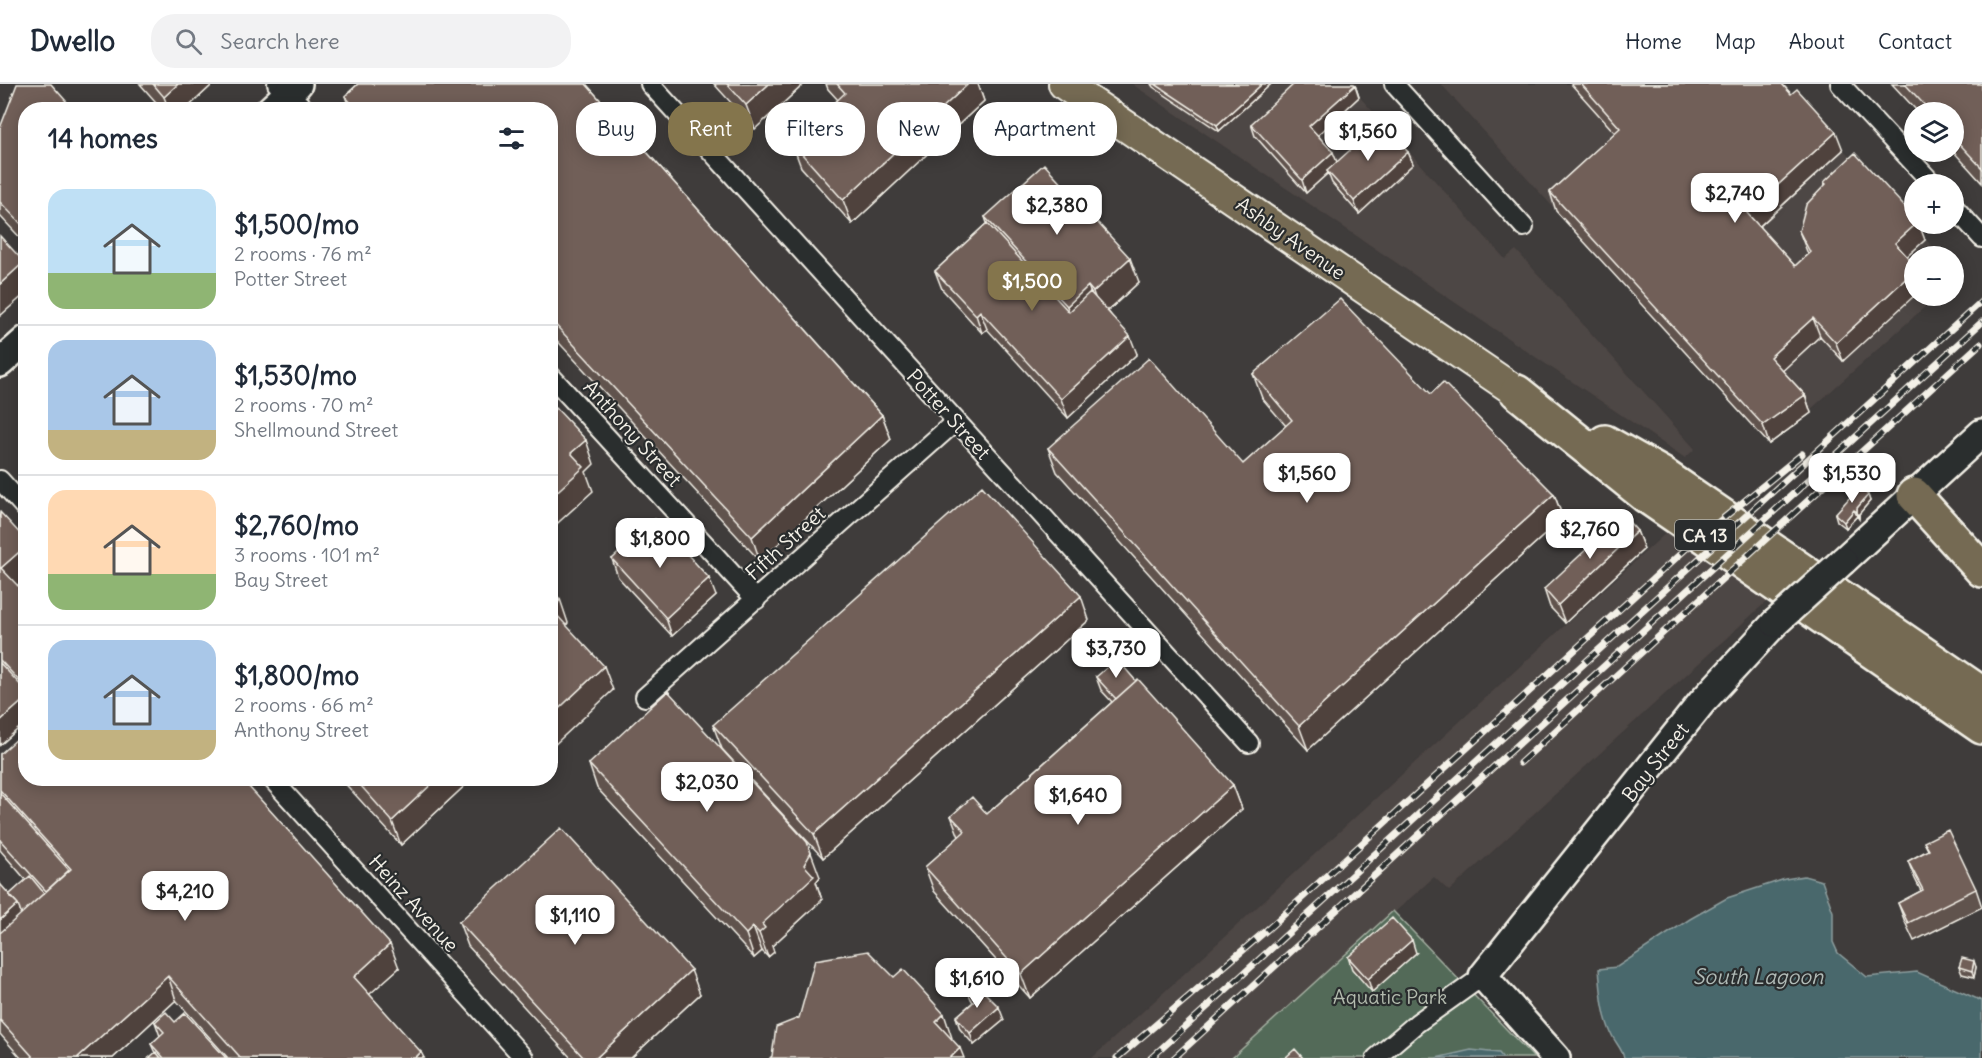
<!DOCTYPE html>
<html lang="en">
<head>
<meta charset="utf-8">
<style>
  body { margin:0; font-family:Delius,sans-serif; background:#f2f2f3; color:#1f2937; height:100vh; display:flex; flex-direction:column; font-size:22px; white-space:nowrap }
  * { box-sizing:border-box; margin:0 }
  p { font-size:20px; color:#747a83 }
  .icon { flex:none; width:33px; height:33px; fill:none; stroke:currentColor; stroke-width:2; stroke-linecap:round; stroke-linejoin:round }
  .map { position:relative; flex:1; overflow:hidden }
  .panel { position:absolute; left:18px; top:18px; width:540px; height:684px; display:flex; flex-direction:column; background:#fff; border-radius:24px; box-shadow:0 3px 15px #0003 }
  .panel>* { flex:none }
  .guide { position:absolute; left:576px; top:18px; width:570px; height:54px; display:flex; gap:12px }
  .controls { position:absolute; left:1904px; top:18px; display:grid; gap:12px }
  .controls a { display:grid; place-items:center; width:60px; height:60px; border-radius:50%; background:#fff; box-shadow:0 3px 15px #0003; font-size:30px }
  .price { position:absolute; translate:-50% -51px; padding:0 14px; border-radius:12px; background:#fff; color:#222; font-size:20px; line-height:39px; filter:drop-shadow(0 2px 3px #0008) }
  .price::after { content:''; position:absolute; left:50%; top:36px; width:18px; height:14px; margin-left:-9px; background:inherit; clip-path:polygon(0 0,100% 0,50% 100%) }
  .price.selected { background:#84754c; color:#fff }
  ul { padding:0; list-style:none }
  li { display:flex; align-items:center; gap:18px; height:150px; padding:0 30px }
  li+li { border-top:2px solid #e0e1e3 }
  li span { display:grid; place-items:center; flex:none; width:168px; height:120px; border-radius:18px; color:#555 }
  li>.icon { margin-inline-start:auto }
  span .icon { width:72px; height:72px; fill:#fffc; stroke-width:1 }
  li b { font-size:26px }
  h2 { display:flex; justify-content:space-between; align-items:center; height:72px; padding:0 30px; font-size:26px }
  .chip { padding:0 21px; border-radius:24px; background:#fff; box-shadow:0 3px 15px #0003; font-size:21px; line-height:54px }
  .chip.selected { background:#84754c; color:#fff }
  header { display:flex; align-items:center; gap:36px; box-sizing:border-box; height:84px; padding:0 30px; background:#fff; border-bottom:2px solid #e0e1e3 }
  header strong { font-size:28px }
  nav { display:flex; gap:33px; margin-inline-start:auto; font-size:21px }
  .search { width:420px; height:54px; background:#f2f2f3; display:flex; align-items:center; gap:15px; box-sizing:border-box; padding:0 21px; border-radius:24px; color:#747a83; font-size:22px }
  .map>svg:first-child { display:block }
  .built { fill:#4e4644 }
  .green { fill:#526a58; stroke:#a3aea0; stroke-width:1.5 }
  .water { fill:#49676c; stroke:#8d9e9e; stroke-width:1.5 }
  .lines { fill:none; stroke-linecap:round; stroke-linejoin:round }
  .street-casing { stroke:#f4f1e8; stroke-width:22 }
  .secondary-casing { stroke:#f4f1e8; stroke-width:32 }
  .primary-casing { stroke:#f4f1e8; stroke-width:34 }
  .highway-casing { stroke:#f4f1e8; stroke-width:38 }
  .street { stroke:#2a2d2e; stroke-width:18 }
  .secondary { stroke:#2a2d2e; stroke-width:27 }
  .primary { stroke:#746b52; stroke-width:30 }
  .highway { stroke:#746b52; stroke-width:33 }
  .rail-casing { stroke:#f4f1e8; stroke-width:7 }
  .rail { stroke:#2a2d2e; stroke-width:4.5; stroke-dasharray:14; stroke-linecap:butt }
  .secondary-bridge-casing { stroke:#f4f1e8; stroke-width:32; stroke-linecap:butt }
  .secondary-bridge { stroke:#2a2d2e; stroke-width:27 }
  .wall { fill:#61524d; stroke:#f4f1e8; stroke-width:1.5 }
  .shaded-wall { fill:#4f423e; stroke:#f4f1e8; stroke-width:1.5 }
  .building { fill:#715f59; stroke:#f4f1e8; stroke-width:1.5 }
  .labels { text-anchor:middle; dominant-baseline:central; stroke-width:4.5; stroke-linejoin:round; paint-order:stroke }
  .shield { fill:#2a2d2e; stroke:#b7b6b0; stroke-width:1.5 }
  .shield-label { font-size:18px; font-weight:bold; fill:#f4f1e8 }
  .street-label { font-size:20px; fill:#f4f1e8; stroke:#2a2d2e }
  .park-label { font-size:20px; fill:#b3bbae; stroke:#2a2d2e }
  .water-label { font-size:21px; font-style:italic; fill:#b0bab6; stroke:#2a2d2e }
</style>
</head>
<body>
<header>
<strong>Dwello</strong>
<div class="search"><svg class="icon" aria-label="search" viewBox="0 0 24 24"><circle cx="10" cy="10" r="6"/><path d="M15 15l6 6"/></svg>Search here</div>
<nav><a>Home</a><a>Map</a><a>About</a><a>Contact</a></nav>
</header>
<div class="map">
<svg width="1982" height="974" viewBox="0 0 1982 974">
  <rect width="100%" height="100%" fill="#3f3c3b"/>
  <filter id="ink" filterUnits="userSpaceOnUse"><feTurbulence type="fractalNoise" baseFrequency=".0167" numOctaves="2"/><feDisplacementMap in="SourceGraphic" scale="12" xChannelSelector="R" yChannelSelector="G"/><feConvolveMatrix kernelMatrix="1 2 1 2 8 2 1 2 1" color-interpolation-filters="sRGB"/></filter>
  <g filter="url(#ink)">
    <path class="built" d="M 1132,0 L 1348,0 L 1505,175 L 1516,166 L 1695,365 L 1685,374 Z
      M 1441,0 L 1783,0 L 1941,172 L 1914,172 L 1914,212 L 1937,212 L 1810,326 L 1812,329 L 1769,360 Z
      M 1667,448 L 1767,517 L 1449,807 L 1434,793 L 1232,974 L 1092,974 Z"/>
    <path class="green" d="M 1393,827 L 1534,974 L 1232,974 Z"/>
    <path class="water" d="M 1804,792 L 1822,797 L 1833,828 L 1833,858 L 1838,869 L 1867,893 L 1917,888 L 1982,917 L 1982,974 L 1624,974 C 1622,964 1615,959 1611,949 C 1602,929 1601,907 1599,885 L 1617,883 L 1690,835 L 1727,814 L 1785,795 Z
      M 1471,966 L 1499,969 L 1503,974 L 1436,974 Z"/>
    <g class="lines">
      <g class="street-casing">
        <path id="street" d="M 277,0 L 306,26
          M 650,0 L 1249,659
          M 1394,0 L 1524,143
          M 1840,0 L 1933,100
          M 1953,122 L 1982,154
          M 550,291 L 756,516
          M 0,396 L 26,425
          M 645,613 L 955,338
          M 271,694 L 524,974
          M 1376,974 L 1417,939 L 1483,892"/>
      </g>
      <g class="secondary-casing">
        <path id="secondary" d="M 270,26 L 298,0
          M 0,279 L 26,256
          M 1843,477 L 1982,349
          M 1556,974 L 1483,892 L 1702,618 L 1775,539"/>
      </g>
      <g class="primary-casing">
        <path id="primary" d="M 1064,0 L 1517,308"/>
      </g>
      <g class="highway-casing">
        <path id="highway" d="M 1517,308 L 1645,411 L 1982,643
          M 1605,358 L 1660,389 L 1982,610
          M 1914,411 L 1982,486"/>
      </g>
      <use href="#street" class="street"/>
      <use href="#secondary" class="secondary"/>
      <use href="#primary" class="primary"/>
      <use href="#highway" class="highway"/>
      <g class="rail-casing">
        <path id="rail" d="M 1520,679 L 1980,260
          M 1117,974 L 1269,844 L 1688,463 L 1802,370
          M 1151,974 L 1982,217
          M 1174,974 L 1982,238"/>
      </g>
      <use href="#rail" class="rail"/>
      <g class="secondary-bridge-casing">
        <path id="secondary-bridge" d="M 1775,539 L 1843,477"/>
      </g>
      <use href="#secondary-bridge" class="secondary-bridge"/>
    </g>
    <path class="wall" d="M 140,0 L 213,0 L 185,26 L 163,26 Z
      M 358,0 L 586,0 L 882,331 L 891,355 L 760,477 L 550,249 L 550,26 L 350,26 L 345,12 Z
      M 714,0 L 804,0 L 755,45 Z
      M 826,0 L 978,0 L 984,17 L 852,140 L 801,83 L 792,59 L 838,16 L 828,5 Z
      M 1151,0 L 1271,0 L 1219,47 L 1153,3 Z
      M 1571,0 L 1782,0 L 1843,66 L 1759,143 L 1795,182 L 1808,170 L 1799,147 L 1825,101 L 1824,98 L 1925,156 L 1907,172 L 1843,277 L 1820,252 L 1782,287 L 1805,311 L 1811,329 L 1769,360 L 1556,127 L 1550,108 L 1615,49 Z
      M 1892,0 L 1982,0 L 1982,99 L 1953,67 L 1953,28 L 1918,28 Z
      M 1355,1 L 1359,13 L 1318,51 L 1337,78 L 1408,68 L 1413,80 L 1359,130 L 1332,99 L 1328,89 L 1306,109 L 1255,52 L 1251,40 Z
      M 26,26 L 26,160 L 0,132 L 0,44 Z
      M 985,133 L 1139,198 L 1108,227 L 1137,270 L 1068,334 L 987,245 L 982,249 L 942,205 L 935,187 L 987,139 Z
      M 1253,290 L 1431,310 L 1554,410 L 1563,434 L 1308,666 L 1057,388 L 1048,364 L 1243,380 L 1286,342 L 1262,314 Z
      M 1868,411 L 1870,417 L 1859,430 L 1859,435 L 1857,432 L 1846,444 L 1837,437 L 1835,430 Z
      M 0,428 L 17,501 L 18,502 L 26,495 L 26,638 L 0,661 Z
      M 1637,447 L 1644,465 L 1565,539 L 1550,523 L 1544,505 Z
      M 612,475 L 716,512 L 672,552 L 618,493 Z
      M 1089,536 L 823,774 L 722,665 L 713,641 Z
      M 1096,593 L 1233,701 L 1242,725 L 1030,914 L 934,807 L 925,783 L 959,753 L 951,732 L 987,730 L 1112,618 L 1101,606 Z
      M 0,670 L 399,884 L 369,910 L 424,974 L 228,974 L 176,916 L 113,974 L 21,974 L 0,950 L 0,800 L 9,811 L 26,796 L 0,766 Z
      M 589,680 L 820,793 L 816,798 L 822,816 L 772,862 L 774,868 L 768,873 L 762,867 L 754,874 L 597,704 Z
      M 340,694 L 473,694 L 401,761 Z
      M 1924,758 L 1976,805 L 1982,823 L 1914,857 L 1905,838 L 1898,819 L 1921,807 L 1915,795 L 1908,777 L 1928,766 Z
      M 459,838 L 700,910 L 631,974 L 571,974 L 468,862 Z
      M 1416,869 L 1372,908 L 1352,885 L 1348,873 Z
      M 1959,883 L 1976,883 L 1974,893 L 1962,890 Z
      M 966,903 L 1004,936 L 974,961 L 960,945 L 956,933 L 973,918 L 971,915 Z
      M 155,938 L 175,938 L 226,974 L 149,974 L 155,969 L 151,960 L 160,952 Z"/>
    <path class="shaded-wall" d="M 178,0 L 213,0 L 185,26 L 169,26 L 164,13 Z
      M 769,0 L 804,0 L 755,45 L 746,21 Z
      M 968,0 L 978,0 L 984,17 L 852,140 L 843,116 Z
      M 1262,0 L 1271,0 L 1219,47 L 1217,41 Z
      M 1355,1 L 1359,13 L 1314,55 L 1309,42 Z
      M 1836,48 L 1843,66 L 1753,148 L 1747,129 Z
      M 1333,68 L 1338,81 L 1327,87 L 1328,89 L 1306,109 L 1302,96 Z
      M 1408,68 L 1413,80 L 1359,130 L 1354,117 Z
      M 1916,140 L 1919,140 L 1925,156 L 1902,177 L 1895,159 Z
      M 1130,174 L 1139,198 L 1102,232 L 1093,208 Z
      M 24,178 L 26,182 L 26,209 L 0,232 L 0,200 Z
      M 1914,187 L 1914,212 L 1843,277 L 1836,259 Z
      M 1088,202 L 1097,226 L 1075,246 L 1067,222 Z
      M 980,227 L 987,245 L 982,249 L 976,231 Z
      M 1813,234 L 1820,252 L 1777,292 L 1770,273 Z
      M 1130,252 L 1137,270 L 1068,334 L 1061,315 Z
      M 1805,311 L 1811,329 L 1769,360 L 1763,341 Z
      M 882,331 L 891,355 L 760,477 L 752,453 Z
      M 586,356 L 594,380 L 586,388 L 593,407 L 550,446 L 550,414 L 571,369 Z
      M 1554,410 L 1563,434 L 1308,666 L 1299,642 Z
      M 1868,411 L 1870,417 L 1859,430 L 1859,435 L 1857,428 L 1857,424 Z
      M 1854,426 L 1857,432 L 1846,444 L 1844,438 Z
      M 1637,447 L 1644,465 L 1565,539 L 1558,521 Z
      M 26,462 L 26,494 L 10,508 L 1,484 Z
      M 709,494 L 716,512 L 672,552 L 666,534 Z
      M 1081,512 L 1089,536 L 823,774 L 814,750 Z
      M 560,515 L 568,539 L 561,551 L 553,527 Z
      M 604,582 L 613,606 L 550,665 L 550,633 Z
      M 26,614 L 26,638 L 0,661 L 0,637 Z
      M 438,694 L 473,694 L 401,761 L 392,737 Z
      M 1233,701 L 1242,725 L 1030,914 L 1021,890 Z
      M 807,758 L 820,793 L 816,798 L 822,816 L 772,862 L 774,868 L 768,873 L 759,849 L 762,840 L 804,781 Z
      M 18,820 L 25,841 L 0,881 L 0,836 Z
      M 753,843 L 762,867 L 754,874 L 746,850 Z
      M 1412,856 L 1416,869 L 1372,908 L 1368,895 Z
      M 390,860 L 399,884 L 362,917 L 354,893 Z
      M 1974,877 L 1976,883 L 1974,893 L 1972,887 Z
      M 691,886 L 700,910 L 631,974 L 596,974 Z
      M 168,892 L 176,916 L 113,974 L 77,974 Z
      M 999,923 L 1004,936 L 974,961 L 970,949 Z
      M 944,930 L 952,954 L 945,962 L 936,938 Z
      M 960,964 L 964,974 L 950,974 Z
      M 421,968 L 424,974 L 415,974 Z"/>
    <path class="building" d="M 17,0 L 51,0 L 74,26 L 26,26 L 26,145 L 0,118 L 0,44 Z
      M 153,0 L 178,0 L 164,13 Z
      M 358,0 L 586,0 L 882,331 L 752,453 L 550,235 L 550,26 L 357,26 L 345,12 Z
      M 727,0 L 769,0 L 746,21 Z
      M 837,0 L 968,0 L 843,116 L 792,59 L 845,9 Z
      M 1155,0 L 1262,0 L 1217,41 Z
      M 1294,0 L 1354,0 L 1355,1 L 1309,42 L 1333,68 L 1302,96 L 1251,40 Z
      M 1581,0 L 1782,0 L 1791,10 L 1797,5 L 1836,48 L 1747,129 L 1795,182 L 1810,168 L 1799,147 L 1806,121 L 1826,100 L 1824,98 L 1855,69 L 1914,133 L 1914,140 L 1916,140 L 1895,159 L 1914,180 L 1914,187 L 1836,259 L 1813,234 L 1770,273 L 1805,311 L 1763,341 L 1550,108 L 1620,44 Z
      M 1905,0 L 1982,0 L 1982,84 L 1953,53 L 1953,28 L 1931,28 Z
      M 1381,38 L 1408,68 L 1354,117 L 1327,87 Z
      M 1044,80 L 1130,174 L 1093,208 L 1088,202 L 1067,222 L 985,133 Z
      M 987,139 L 1069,228 L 1090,208 L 1130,252 L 1061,315 L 980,227 L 976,231 L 935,187 Z
      M 0,152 L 24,178 L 0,200 Z
      M 1340,215 L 1431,310 L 1443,298 L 1554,410 L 1299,642 L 1048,364 L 1149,274 L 1243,380 L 1292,336 L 1253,290 Z
      M 556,324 L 586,356 L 571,369 L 584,383 L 550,414 L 550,329 Z
      M 982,402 L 1081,512 L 814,750 L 713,641 Z
      M 1859,403 L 1868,411 L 1857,424 L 1857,428 L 1854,426 L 1844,438 L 1835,430 Z
      M 0,428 L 26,456 L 26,462 L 1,484 L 18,502 L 26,495 L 26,604 L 0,576 Z
      M 1623,431 L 1637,447 L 1558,521 L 1544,505 Z
      M 655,435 L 709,494 L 666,534 L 612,475 Z
      M 550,506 L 560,515 L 553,527 L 604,582 L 550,633 Z
      M 1117,575 L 1136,597 L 1116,615 L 1096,593 Z
      M 0,579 L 26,607 L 26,614 L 0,637 Z
      M 1138,595 L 1233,701 L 1021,890 L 925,783 L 965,747 L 951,732 L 972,713 L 987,730 Z
      M 668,607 L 807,758 L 811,769 L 804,781 L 814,792 L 762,840 L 765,844 L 759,849 L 753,843 L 746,850 L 589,680 Z
      M 26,647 L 26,694 L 241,694 L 390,860 L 354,893 L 421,968 L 415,974 L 241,974 L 168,892 L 77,974 L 34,974 L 0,936 L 0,849 L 71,785 L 0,706 L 0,670 Z
      M 354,694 L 438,694 L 392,737 Z
      M 0,709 L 69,786 L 46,807 L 0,756 Z
      M 561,744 L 691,886 L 596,974 L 584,974 L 459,838 Z
      M 1948,746 L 1976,805 L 1908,839 L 1898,819 L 1923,806 L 1908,777 L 1929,766 L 1924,758 Z
      M 30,792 L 44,809 L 21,830 L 18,820 L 9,811 Z
      M 0,800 L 18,820 L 0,836 Z
      M 1392,834 L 1412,856 L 1368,895 L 1348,873 Z
      M 868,867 L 894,893 L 903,885 L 944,930 L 936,938 L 960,964 L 950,974 L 770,974 L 772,972 L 776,943 L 799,934 L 815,876 Z
      M 1962,874 L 1974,877 L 1972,887 L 1959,883 Z
      M 973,897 L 999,923 L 970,949 L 956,933 L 977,915 L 966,903 Z
      M 166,928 L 175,938 L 185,929 L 226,974 L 164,974 L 151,960 L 164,948 L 155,938 Z
      M 1295,965 L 1303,974 L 1285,974 Z
      M 156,968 L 161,974 L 149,974 Z"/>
  </g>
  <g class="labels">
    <rect class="shield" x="1675" y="436" width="60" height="30" rx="4.5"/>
    <g class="shield-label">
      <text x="1705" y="451">CA 13</text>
    </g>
    <g class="street-label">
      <text transform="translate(1291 154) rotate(35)">Ashby Avenue</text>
      <text transform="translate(949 330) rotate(48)">Potter Street</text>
      <text transform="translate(633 349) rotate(48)">Anthony Street</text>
      <text transform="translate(785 459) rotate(-42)">Fifth Street</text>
      <text transform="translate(1655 678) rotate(-52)">Bay Street</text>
      <text transform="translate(414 819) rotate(48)">Heinz Avenue</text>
    </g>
    <g class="park-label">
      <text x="1390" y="912">Aquatic Park</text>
    </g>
    <g class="water-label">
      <text x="1758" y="892">South Lagoon</text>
    </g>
  </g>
</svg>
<div class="controls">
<a><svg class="icon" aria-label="layers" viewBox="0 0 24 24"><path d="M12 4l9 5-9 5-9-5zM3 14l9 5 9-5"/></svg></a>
<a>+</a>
<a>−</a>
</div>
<b class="price" style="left:1368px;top:78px">$1,560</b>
<b class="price" style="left:1735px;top:140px">$2,740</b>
<b class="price" style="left:1057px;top:152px">$2,380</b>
<b class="price selected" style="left:1032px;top:228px">$1,500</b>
<b class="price" style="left:1307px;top:420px">$1,560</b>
<b class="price" style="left:1852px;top:420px">$1,530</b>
<b class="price" style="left:1590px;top:476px">$2,760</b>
<b class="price" style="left:660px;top:485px">$1,800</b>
<b class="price" style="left:1116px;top:595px">$3,730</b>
<b class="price" style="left:707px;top:729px">$2,030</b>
<b class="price" style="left:1078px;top:742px">$1,640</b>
<b class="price" style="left:185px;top:838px">$4,210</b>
<b class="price" style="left:575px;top:862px">$1,110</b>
<b class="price" style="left:977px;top:925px">$1,610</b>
<div class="guide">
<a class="chip">Buy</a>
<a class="chip selected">Rent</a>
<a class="chip">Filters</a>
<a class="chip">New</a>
<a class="chip">Apartment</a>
</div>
<section class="panel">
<h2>14 homes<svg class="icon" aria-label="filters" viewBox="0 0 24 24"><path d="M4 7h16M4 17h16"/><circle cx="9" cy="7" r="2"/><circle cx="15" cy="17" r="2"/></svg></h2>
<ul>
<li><span style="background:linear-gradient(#bfe0f5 70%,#8fb573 0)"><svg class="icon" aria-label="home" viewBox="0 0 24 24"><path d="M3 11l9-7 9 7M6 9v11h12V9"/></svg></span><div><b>$1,500/mo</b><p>2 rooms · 76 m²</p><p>Potter Street</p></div></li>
<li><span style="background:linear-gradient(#a9c7e8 75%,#c2b280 0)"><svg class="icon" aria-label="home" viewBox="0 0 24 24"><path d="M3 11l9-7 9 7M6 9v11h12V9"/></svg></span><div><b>$1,530/mo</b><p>2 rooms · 70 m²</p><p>Shellmound Street</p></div></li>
<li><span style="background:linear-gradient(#ffd9b3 70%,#8fb573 0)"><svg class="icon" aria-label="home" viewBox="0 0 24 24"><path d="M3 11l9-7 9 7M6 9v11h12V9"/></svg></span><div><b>$2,760/mo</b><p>3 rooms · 101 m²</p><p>Bay Street</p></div></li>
<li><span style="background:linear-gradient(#a9c7e8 75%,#c2b280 0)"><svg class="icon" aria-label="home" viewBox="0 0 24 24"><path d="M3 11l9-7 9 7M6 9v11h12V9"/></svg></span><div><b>$1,800/mo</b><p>2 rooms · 66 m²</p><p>Anthony Street</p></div></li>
</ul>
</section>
</div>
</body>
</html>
